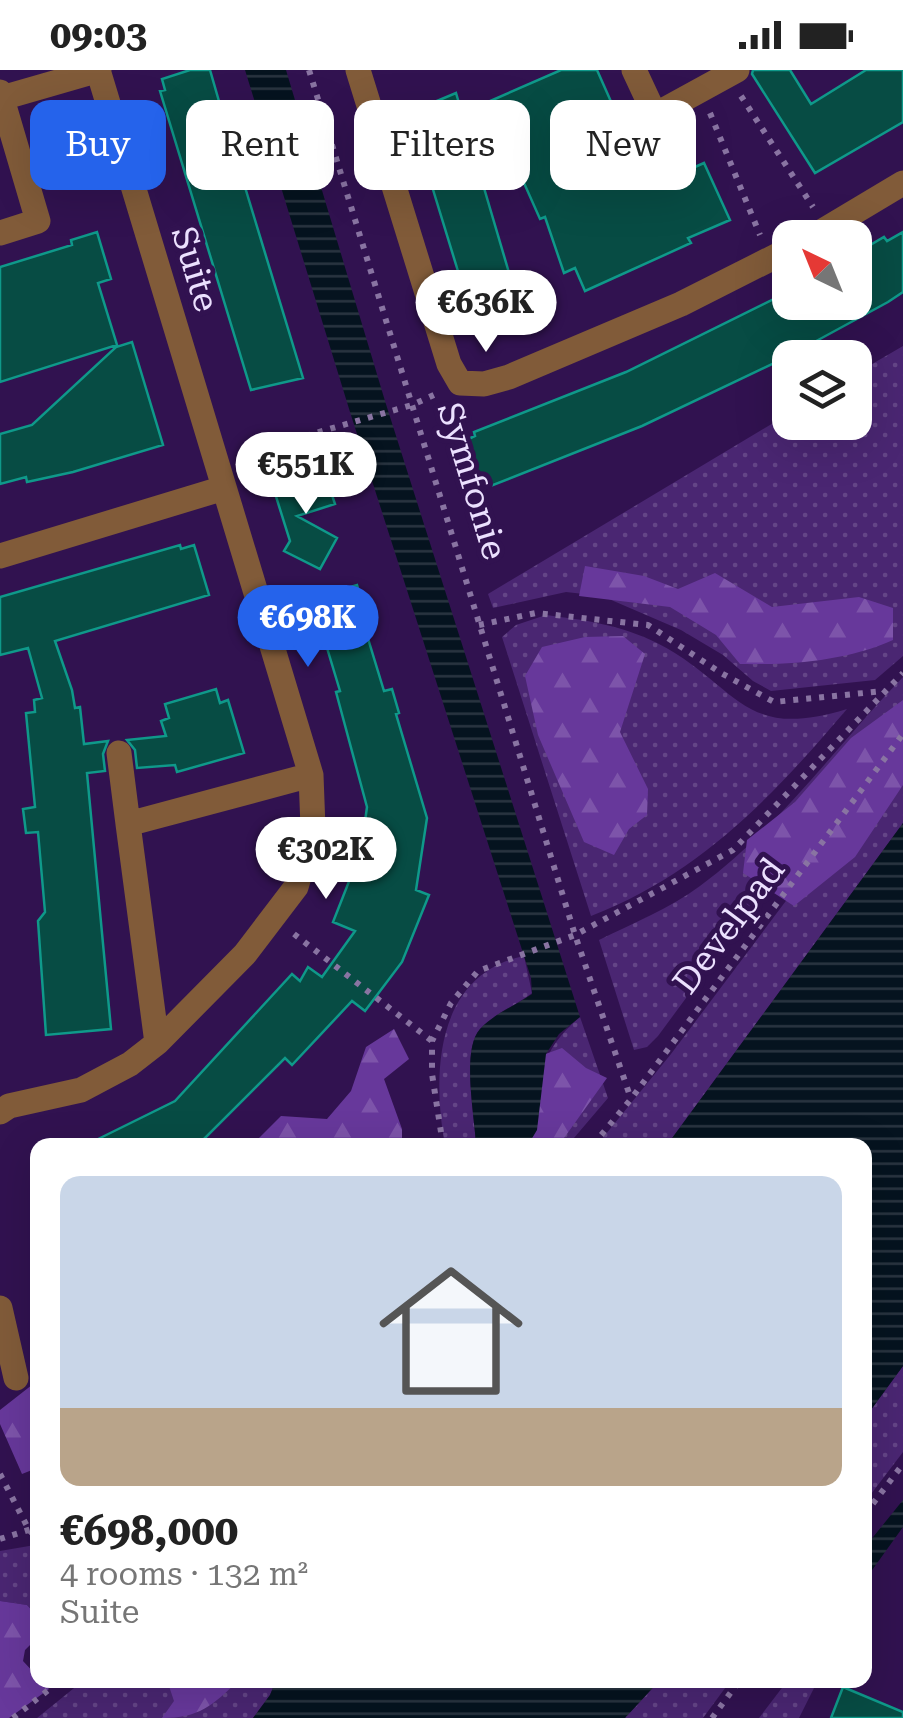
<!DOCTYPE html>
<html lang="en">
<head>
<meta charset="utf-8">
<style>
  body { margin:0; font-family:"Roboto Serif",serif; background:#f6f6f6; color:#222; height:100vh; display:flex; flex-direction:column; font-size:38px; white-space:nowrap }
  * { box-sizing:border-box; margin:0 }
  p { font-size:32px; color:#767676 }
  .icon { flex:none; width:55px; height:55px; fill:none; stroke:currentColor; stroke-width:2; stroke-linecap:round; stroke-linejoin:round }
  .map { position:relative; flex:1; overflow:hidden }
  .sheet { position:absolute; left:30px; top:1068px; width:842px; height:550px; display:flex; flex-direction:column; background:#fff; border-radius:20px; box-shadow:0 10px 40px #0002 }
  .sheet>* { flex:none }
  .banner { position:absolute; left:30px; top:30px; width:845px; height:90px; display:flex; gap:20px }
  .needle { width:65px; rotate:317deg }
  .fabs { position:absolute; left:772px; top:150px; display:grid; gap:20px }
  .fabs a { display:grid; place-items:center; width:100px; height:100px; border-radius:20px; background:#fff; box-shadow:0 10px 40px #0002; font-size:50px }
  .price { position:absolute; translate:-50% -85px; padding:0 22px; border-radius:35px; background:#fff; color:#222; font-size:32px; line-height:65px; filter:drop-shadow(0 2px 5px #0008) }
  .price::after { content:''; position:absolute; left:50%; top:60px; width:30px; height:22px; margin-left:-15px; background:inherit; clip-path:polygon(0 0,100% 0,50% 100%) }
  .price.on { background:#2563eb; color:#fff }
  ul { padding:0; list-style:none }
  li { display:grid; align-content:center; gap:20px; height:530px; padding:0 30px }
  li+li { border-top:2px solid #e0e0e0 }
  li span { display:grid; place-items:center; height:310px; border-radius:20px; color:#555 }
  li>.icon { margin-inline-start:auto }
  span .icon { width:180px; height:180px; fill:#fffc; stroke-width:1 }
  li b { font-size:42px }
  .chip { padding:0 35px; border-radius:20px; background:#fff; box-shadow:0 10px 40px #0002; font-size:35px; line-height:90px }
  .chip.on { background:#2563eb; color:#fff }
  .status { display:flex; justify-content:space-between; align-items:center; height:70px; padding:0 50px; background:#fff; direction:ltr }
  .status svg { height:28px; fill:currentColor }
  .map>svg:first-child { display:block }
  .grass { fill:url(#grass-dots) }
  .forest { fill:url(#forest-firs) }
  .water { fill:url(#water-rules) }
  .building { fill:#074c44; stroke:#0f998a; stroke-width:2.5 }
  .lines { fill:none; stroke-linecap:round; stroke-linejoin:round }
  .path { stroke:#8974a2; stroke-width:6; stroke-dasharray:5 8; stroke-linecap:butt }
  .street { stroke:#815b39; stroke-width:25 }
  .labels { text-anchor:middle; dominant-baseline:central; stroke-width:10; stroke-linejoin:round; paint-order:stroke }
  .street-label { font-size:35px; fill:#ebe0fe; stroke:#311250 }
</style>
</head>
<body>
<div class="status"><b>09:03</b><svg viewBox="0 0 49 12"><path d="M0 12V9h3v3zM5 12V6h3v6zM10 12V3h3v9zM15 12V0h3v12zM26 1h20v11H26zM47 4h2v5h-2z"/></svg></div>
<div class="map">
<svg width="903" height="1648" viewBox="0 0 903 1648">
  <defs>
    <pattern id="grass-dots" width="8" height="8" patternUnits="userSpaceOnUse" patternTransform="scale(2.5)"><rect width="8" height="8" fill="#4a2672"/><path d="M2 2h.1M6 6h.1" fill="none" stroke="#644587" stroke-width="1.8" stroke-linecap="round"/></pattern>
    <pattern id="forest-firs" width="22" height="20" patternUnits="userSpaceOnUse" patternTransform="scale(2.5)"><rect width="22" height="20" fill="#67389b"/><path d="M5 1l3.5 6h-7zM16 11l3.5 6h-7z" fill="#7d54aa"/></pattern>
    <pattern id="water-rules" width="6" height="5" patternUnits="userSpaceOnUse" patternTransform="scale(2.5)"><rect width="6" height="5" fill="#05131f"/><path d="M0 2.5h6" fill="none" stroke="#2a3541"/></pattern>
  </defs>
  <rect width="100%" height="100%" fill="#311250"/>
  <path class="grass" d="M 903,276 L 903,586 L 875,610 L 771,621 L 753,611 L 723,585 L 681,560 L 602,526 L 566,522 L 493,538 L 488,524 L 790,343 L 790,352 L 855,352 L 855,304 Z
    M 546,545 C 585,550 621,555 657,573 C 739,615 740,672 847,639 C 772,727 701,803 591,846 L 502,567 L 516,555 Z
    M 903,607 L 903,634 L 658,966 L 647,977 L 634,980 L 599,870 C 633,853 669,839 700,816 C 779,758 835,677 903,607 Z
    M 903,675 L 903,753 L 667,1075 L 597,1075 L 671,984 Z
    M 524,886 L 532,923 C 515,936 495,943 480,959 C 461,980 475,1047 476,1075 L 445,1075 C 432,1004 435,905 524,886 Z
    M 580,947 L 608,1028 L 568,1075 L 528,1075 C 539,1020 534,985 580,947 Z
    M 903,1296 L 903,1382 L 865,1432 L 865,1348 Z
    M 35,1475 L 38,1478 L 37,1546 L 27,1535 L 0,1531 L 0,1481 Z
    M 84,1610 L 276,1610 L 270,1625 L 253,1648 L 37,1648 Z
    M 660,1610 L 731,1610 L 703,1648 L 625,1648 Z
    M 788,1610 L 818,1610 L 799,1648 L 759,1648 Z"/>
  <path class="forest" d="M 585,496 L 644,506 L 678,519 L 715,503 L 772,537 L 859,527 L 893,538 L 893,570 C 846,591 792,595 740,594 L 716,565 L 670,537 L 579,526 Z
    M 623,566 L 645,584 L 620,662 L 648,719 L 647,745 L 629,759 L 614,785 L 584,772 L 538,665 L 525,606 L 542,577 L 585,567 Z
    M 903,630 L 903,715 L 855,787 L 794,836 L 743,803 L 747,770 L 795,732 L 851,668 Z
    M 394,959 L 409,989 L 384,1009 L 402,1059 L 402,1075 L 252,1075 L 281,1046 L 327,1049 L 351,1021 L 366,977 Z
    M 562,978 L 586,998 L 607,1008 L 559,1075 L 485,1075 L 540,986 Z
    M 37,1311 L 37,1398 L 22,1404 L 0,1354 L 0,1340 Z
    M 0,1531 L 27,1535 L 37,1546 L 37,1568 L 25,1580 L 23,1591 L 49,1619 L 9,1648 L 0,1648 Z
    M 167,1610 L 239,1610 C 212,1636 199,1648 162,1648 L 174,1631 Z"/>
  <path class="water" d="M 245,0 L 286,0 L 385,331 L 580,947 L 559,964 L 546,984 L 537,1060 L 528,1075 L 476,1075 C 475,1047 461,980 480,959 C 495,943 515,936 532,924 L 531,908 L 350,342 Z
    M 903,753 L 903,1296 L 865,1348 L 865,1075 L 667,1075 Z
    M 903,1430 L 903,1457 L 865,1510 L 865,1477 Z
    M 276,1610 L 660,1610 L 625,1648 L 253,1648 L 270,1625 Z"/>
  <path class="building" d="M 190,0 L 210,0 L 229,66 L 242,62 L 250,90 L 238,94 L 303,308 L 251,320 L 160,21 L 165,20 L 162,9 Z
    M 561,0 L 597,0 L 628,70 L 668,56 L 688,100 L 704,93 L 730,150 L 688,168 L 691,173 L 585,221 L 575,198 L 564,203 L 545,147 L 540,149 L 488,32 Z
    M 753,0 L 790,0 L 811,34 L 866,0 L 903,0 L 903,52 L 815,103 L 752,4 Z
    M 456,23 L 520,240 L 480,252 L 467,209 L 461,211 L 412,51 L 436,45 L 432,33 Z
    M 97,162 L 111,209 L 98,213 L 117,275 L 0,312 L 0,197 L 72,175 L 71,170 Z
    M 903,162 L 903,222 L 888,232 L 785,288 L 642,356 L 483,419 L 464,371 L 475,366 L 474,362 L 626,302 L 790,221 L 790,232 L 855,232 L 855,184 L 884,167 L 887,171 Z
    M 132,272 L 163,375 L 73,402 L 27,412 L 26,407 L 0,414 L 0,364 L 32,355 L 116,277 Z
    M 324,401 L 335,434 L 297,446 L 337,468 L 320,499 L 284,481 L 290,471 L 273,417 Z
    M 180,475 L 181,479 L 194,475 L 209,525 L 55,571 L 72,620 L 75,638 L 80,637 L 84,674 L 108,671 L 103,684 L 105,701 L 87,703 L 111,959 L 46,965 L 38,851 L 45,842 L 38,762 L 26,763 L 23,739 L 35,737 L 26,643 L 35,642 L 34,630 L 42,628 L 28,578 L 0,585 L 0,527 Z
    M 357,515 L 364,538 L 359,539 L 384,621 L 392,619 L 399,643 L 396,644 L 427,748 L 416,820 L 429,825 L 402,892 L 365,941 L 352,931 L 292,995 L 285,988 L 198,1075 L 86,1075 L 175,1031 L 292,904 L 300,911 L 308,897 L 322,907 L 355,861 L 333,852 L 361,781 L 367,737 L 336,622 L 340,621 L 312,528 Z
    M 216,619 L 220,633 L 228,630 L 244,683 L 177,702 L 175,695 L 137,698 L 135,680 L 127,670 L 166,666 L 161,651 L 169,648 L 165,634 Z
    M 843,1617 L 903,1642 L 903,1648 L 831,1648 Z"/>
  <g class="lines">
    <path class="path" d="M 309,0 L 575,865 L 631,1029
      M 741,26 L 813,137
      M 710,43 L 760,165
      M 243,384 L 412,335 L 436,324
      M 479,555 L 536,543 L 648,555 L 721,603 L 774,632 L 884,621
      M 294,864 L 432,971
      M 443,1075 L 432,1004 L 432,971 L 451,933 L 478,901 L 575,865 L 733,780 L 903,603
      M 593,1075 L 631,1029 L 903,664
      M 0,1404 L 29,1460 L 38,1469
      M 865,1444 L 903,1394
      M 0,1469 L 38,1457
      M 224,1610 L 230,1614
      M 13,1648 L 61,1610
      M 712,1648 L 740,1610"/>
    <path class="street" d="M 358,0 L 449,294 L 460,313 L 484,314 L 509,307 L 681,234 L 790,179
      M 634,0 L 655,45 L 737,0
      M 0,22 L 38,151 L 0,163
      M 2,28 L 99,0
      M 811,168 L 903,113
      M 0,486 L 224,418
      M 119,683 L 128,754
      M 157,973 L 128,754 L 311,705
      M 0,1042 L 9,1036 L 81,1020 L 130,994 L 157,973 L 245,884 L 296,817 L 313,758 L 311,705 L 98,0
      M 0,1238 L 16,1308"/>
  </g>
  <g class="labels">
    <g class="street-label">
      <text transform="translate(195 199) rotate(73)">Suite</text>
      <text transform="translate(472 411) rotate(73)">Symfonie</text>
      <text transform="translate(729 856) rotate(-53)">Develpad</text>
    </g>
  </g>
</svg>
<div class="fabs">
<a><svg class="needle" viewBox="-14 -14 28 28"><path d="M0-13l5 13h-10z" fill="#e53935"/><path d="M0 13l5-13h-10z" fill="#767676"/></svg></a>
<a><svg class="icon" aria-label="layers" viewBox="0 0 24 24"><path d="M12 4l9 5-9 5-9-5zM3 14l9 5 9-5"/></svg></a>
</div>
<b class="price" style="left:486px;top:285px">€636K</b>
<b class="price" style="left:306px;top:447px">€551K</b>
<b class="price on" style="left:308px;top:600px">€698K</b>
<b class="price" style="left:326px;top:832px">€302K</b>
<div class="banner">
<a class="chip on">Buy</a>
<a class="chip">Rent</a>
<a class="chip">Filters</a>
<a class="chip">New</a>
</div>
<section class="sheet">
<ul>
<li><span style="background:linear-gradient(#c9d6e8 75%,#b9a48a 0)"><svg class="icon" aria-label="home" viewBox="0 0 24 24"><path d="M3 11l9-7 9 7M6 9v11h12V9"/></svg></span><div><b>€698,000</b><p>4 rooms · 132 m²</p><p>Suite</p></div></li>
</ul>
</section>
</div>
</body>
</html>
